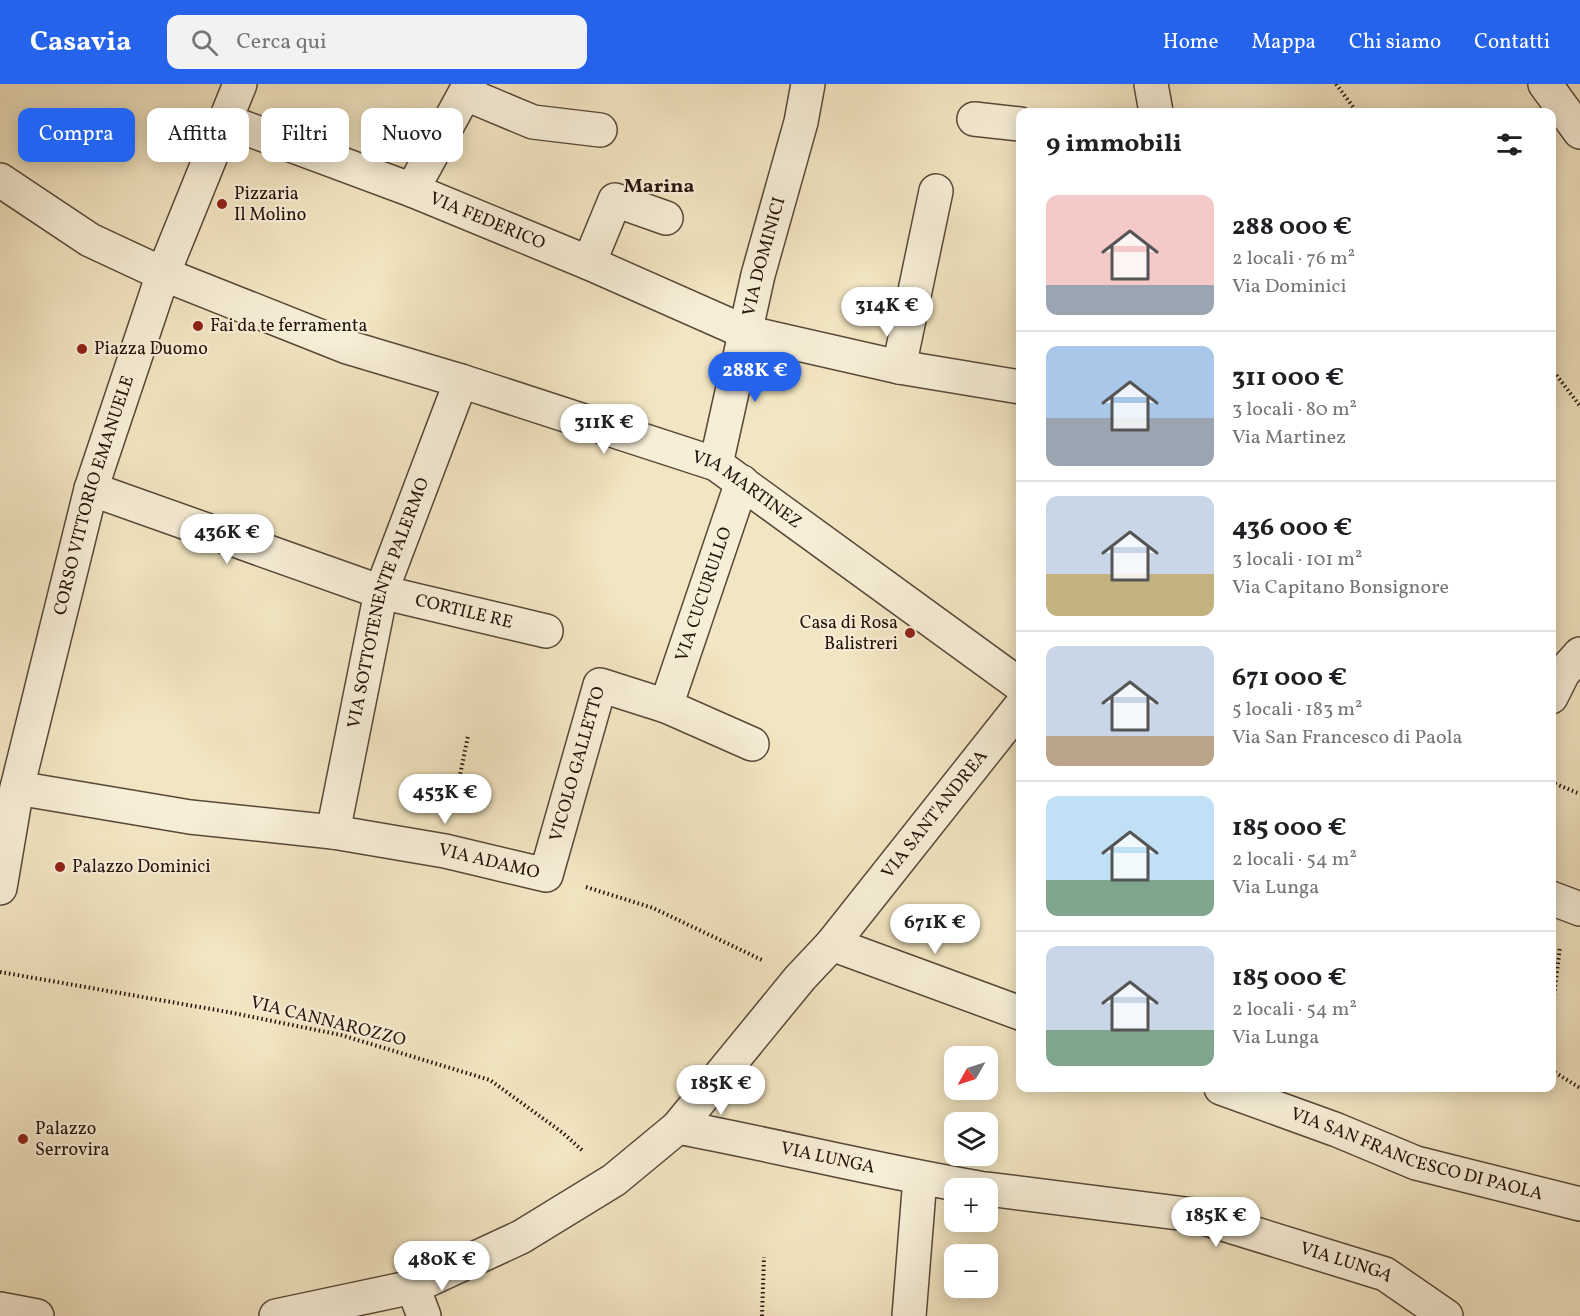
<!DOCTYPE html>
<html lang="it">
<head>
<meta charset="utf-8">
<style>
  body { margin:0; font-family:Vollkorn,serif; background:#f2f2f2; color:#202124; height:100vh; display:flex; flex-direction:column; font-size:22px; white-space:nowrap }
  * { box-sizing:border-box; margin:0 }
  p { font-size:20px; color:#757577 }
  .icon { flex:none; width:33px; height:33px; fill:none; stroke:currentColor; stroke-width:2; stroke-linecap:round; stroke-linejoin:round }
  .map { position:relative; flex:1; overflow:hidden }
  .drawer { position:absolute; left:1016px; top:24px; width:540px; height:984px; display:flex; flex-direction:column; background:#fff; border-radius:12px; box-shadow:0 3px 15px #0003 }
  .drawer>* { flex:none }
  .guide { position:absolute; left:18px; top:24px; width:570px; height:54px; display:flex; gap:12px }
  .needle { width:39px; rotate:231deg }
  .fabs { position:absolute; left:944px; top:962px; display:grid; gap:12px }
  .fabs a { display:grid; place-items:center; width:54px; height:54px; border-radius:12px; background:#fff; box-shadow:0 3px 15px #0003; font-size:30px }
  .price { position:absolute; translate:-50% -51px; padding:0 14px; border-radius:21px; background:#fff; color:#222; font-size:20px; line-height:39px; filter:drop-shadow(0 2px 3px #0008) }
  .price::after { content:''; position:absolute; left:50%; top:36px; width:18px; height:14px; margin-left:-9px; background:inherit; clip-path:polygon(0 0,100% 0,50% 100%) }
  .price.selected { background:#2563eb; color:#fff }
  ul { padding:0; list-style:none }
  li { display:flex; align-items:center; gap:18px; height:150px; padding:0 30px }
  li+li { border-top:2px solid #e0e0e0 }
  li span { display:grid; place-items:center; flex:none; width:168px; height:120px; border-radius:12px; color:#555 }
  li>.icon { margin-inline-start:auto }
  span .icon { width:72px; height:72px; fill:#fffc; stroke-width:1 }
  li b { font-size:26px }
  h2 { display:flex; justify-content:space-between; align-items:center; height:72px; padding:0 30px; font-size:26px }
  .tag { padding:0 21px; border-radius:12px; background:#fff; box-shadow:0 3px 15px #0003; font-size:21px; line-height:54px }
  .tag.selected { background:#2563eb; color:#fff }
  header { display:flex; align-items:center; gap:36px; box-sizing:border-box; height:84px; padding:0 30px; background:#2563eb; color:#fff }
  header strong { font-size:28px }
  nav { display:flex; gap:33px; margin-inline-start:auto; font-size:21px }
  .search { width:420px; height:54px; background:#f2f2f2; display:flex; align-items:center; gap:15px; box-sizing:border-box; padding:0 21px; border-radius:12px; color:#757577; font-size:22px }
  .map>svg:first-child { display:block }
  .lines { fill:none; stroke-linecap:round; stroke-linejoin:round }
  .minor-casing { stroke:#584839; stroke-width:36 }
  .path { stroke:#25130c; stroke-width:4; stroke-dasharray:1.5 3; stroke-linecap:butt }
  .minor { stroke:#f7eed7; stroke-width:33 }
  .poi-dot { fill:#8f2418; stroke:#f7eed7; stroke-width:2 }
  .labels { text-anchor:middle; dominant-baseline:central; stroke-width:4.5; stroke-linejoin:round; paint-order:stroke }
  .poi-label { font-size:18px; fill:#25130c; stroke:#f7eed7; text-anchor:start }
  .street-label { font-size:18px; fill:#25130c; stroke:#f7eed7 }
  .neighbourhood-label { font-size:20px; font-weight:bold; fill:#25130c; stroke:#f7eed7 }
</style>
</head>
<body>
<header>
<strong>Casavia</strong>
<div class="search"><svg class="icon" aria-label="search" viewBox="0 0 24 24"><circle cx="10" cy="10" r="6"/><path d="M15 15l6 6"/></svg>Cerca qui</div>
<nav><a>Home</a><a>Mappa</a><a>Chi siamo</a><a>Contatti</a></nav>
</header>
<div class="map">
<svg width="1580" height="1232" viewBox="0 0 1580 1232">
  <rect width="100%" height="100%" fill="#f2e5c1"/>
  <filter id="stains"><feTurbulence type="fractalNoise" baseFrequency=".00333" numOctaves="4"/><feColorMatrix values="0 0 0 0 .2 0 0 0 0 .09 0 0 0 0 .02 0 0 0 .5 -.17"/></filter>
  <radialGradient id="worn" r=".72"><stop offset=".6" stop-color="#630" stop-opacity="0"/><stop offset="1" stop-color="#630" stop-opacity=".3"/></radialGradient>
  <g class="lines">
    <g class="minor-casing">
      <g id="minor">
        <path d="M 1151,0 L 1156,28"/>
        <path d="M 1545,0 L 1580,48"/>
        <path d="M 466,10 L 533,38 L 600,46"/>
        <path d="M 974,35 L 1020,40"/>
        <path id="s1" d="M 226,37 L 412,106 L 589,179 L 745,248 L 899,283 L 1020,303"/>
        <path id="s2" d="M 0,96 L 90,156 L 163,190 L 347,263 L 461,297 L 716,380 L 1020,601"/>
        <path d="M 412,106 L 470,0"/>
        <path d="M 589,179 L 615,116 L 666,134"/>
        <path d="M 899,283 L 936,107"/>
        <path id="s3" d="M 716,380 L 758,191 L 801,38 L 808,0"/>
        <path id="s4" d="M 91,405 L 381,508 L 546,547"/>
        <path d="M 1551,613 L 1563,589 L 1580,570"/>
        <path id="s5" d="M 666,622 L 742,398"/>
        <path id="s6" d="M 17,704 L 190,733 L 333,748 L 445,767 L 546,791 L 600,601 L 666,622 L 752,660"/>
        <path id="s7" d="M 333,748 L 381,508 L 461,297"/>
        <path id="s8" d="M 0,804 L 17,704 L 91,405 L 163,190 L 240,0"/>
        <path d="M 1551,814 L 1580,825"/>
        <path d="M 832,860 L 1020,929"/>
        <path id="s9" d="M 1221,1004 L 1337,1046 L 1416,1079 L 1580,1120"/>
        <path id="s10" d="M 678,1043 C 779,1062 878,1087 979,1104"/>
        <path id="s11" d="M 987,1105 L 1194,1131 L 1385,1190 L 1446,1232"/>
        <path d="M 413,1203 L 424,1232"/>
        <path d="M 0,1225 L 37,1232"/>
        <path id="s12" d="M 276,1232 L 413,1203 L 521,1153 L 614,1096 L 678,1043 L 800,894 L 832,860 L 1020,623"/>
        <path d="M 909,1232 L 920,1094"/>
      </g>
    </g>
    <path class="path" d="M 1336,0 L 1357,28
      M 1551,284 L 1580,322
      M 1551,698 L 1580,710
      M 453,725 L 468,652
      M 586,803 L 653,824 L 762,876
      M 0,888 L 228,928 L 341,951 L 490,996 L 563,1049 L 583,1067
      M 1551,938 L 1560,862
      M 1551,986 L 1580,1004
      M 762,1232 L 764,1173"/>
    <use href="#minor" class="minor"/>
  </g>
  <g class="poi-dot">
    <circle cx="222" cy="120" r="6"/>
    <circle cx="198" cy="242" r="6"/>
    <circle cx="82" cy="265" r="6"/>
    <circle cx="910" cy="549" r="6"/>
    <circle cx="60" cy="783" r="6"/>
    <circle cx="23" cy="1055" r="6"/>
  </g>
  <g class="labels">
    <g class="poi-label">
      <text x="234" y="110">Pizzaria<tspan x="234" dy="21">Il Molino</tspan></text>
      <text x="210" y="242">Fai da te ferramenta</text>
      <text x="94" y="265">Piazza Duomo</text>
      <text x="898" y="539" text-anchor="end">Casa di Rosa<tspan x="898" dy="21">Balistreri</tspan></text>
      <text x="72" y="783">Palazzo Dominici</text>
      <text x="35" y="1045">Palazzo<tspan x="35" dy="21">Serrovira</tspan></text>
    </g>
    <g class="street-label">
      <text stroke="none"><textPath href="#s1" startOffset="280">VIA FEDERICO</textPath></text>
      <text stroke="none"><textPath href="#s3" startOffset="213">VIA DOMINICI</textPath></text>
      <text stroke="none"><textPath href="#s2" startOffset="813">VIA MARTINEZ</textPath></text>
      <text stroke="none"><textPath href="#s8" startOffset="404">CORSO VITTORIO EMANUELE</textPath></text>
      <text stroke="none"><textPath href="#s5" startOffset="118">VIA CUCURULLO</textPath></text>
      <text stroke="none"><textPath href="#s7" startOffset="236">VIA SOTTOTENENTE PALERMO</textPath></text>
      <text stroke="none"><textPath href="#s4" startOffset="393">CORTILE RE</textPath></text>
      <text stroke="none"><textPath href="#s6" startOffset="652">VICOLO GALLETTO</textPath></text>
      <text stroke="none"><textPath href="#s12" startOffset="856">VIA SANT'ANDREA</textPath></text>
      <text stroke="none"><textPath href="#s6" startOffset="478">VIA ADAMO</textPath></text>
      <text transform="translate(328 938) rotate(14)">VIA CANNAROZZO</text>
      <text stroke="none"><textPath href="#s9" startOffset="207">VIA SAN FRANCESCO DI PAOLA</textPath></text>
      <text stroke="none"><textPath href="#s10" startOffset="153">VIA LUNGA</textPath></text>
      <text stroke="none"><textPath href="#s11" startOffset="368">VIA LUNGA</textPath></text>
    </g>
    <g class="neighbourhood-label">
      <text x="659" y="103">Marina</text>
    </g>
  </g>
  <rect width="100%" height="100%" filter="url(#stains)"/>
  <rect width="100%" height="100%" fill="url(#worn)"/>
</svg>
<div class="fabs">
<a><svg class="needle" viewBox="-14 -14 28 28"><path d="M0-13l5 13h-10z" fill="#e53935"/><path d="M0 13l5-13h-10z" fill="#757577"/></svg></a>
<a><svg class="icon" aria-label="layers" viewBox="0 0 24 24"><path d="M12 4l9 5-9 5-9-5zM3 14l9 5 9-5"/></svg></a>
<a>+</a>
<a>−</a>
</div>
<b class="price" style="left:887px;top:254px">314K €</b>
<b class="price selected" style="left:755px;top:319px">288K €</b>
<b class="price" style="left:604px;top:371px">311K €</b>
<b class="price" style="left:227px;top:481px">436K €</b>
<b class="price" style="left:445px;top:741px">453K €</b>
<b class="price" style="left:935px;top:871px">671K €</b>
<b class="price" style="left:721px;top:1032px">185K €</b>
<b class="price" style="left:1216px;top:1164px">185K €</b>
<b class="price" style="left:442px;top:1208px">480K €</b>
<div class="guide">
<a class="tag selected">Compra</a>
<a class="tag">Affitta</a>
<a class="tag">Filtri</a>
<a class="tag">Nuovo</a>
</div>
<section class="drawer">
<h2>9 immobili<svg class="icon" aria-label="filters" viewBox="0 0 24 24"><path d="M4 7h16M4 17h16"/><circle cx="9" cy="7" r="2"/><circle cx="15" cy="17" r="2"/></svg></h2>
<ul>
<li><span style="background:linear-gradient(#f6c9c9 75%,#9aa5b1 0)"><svg class="icon" aria-label="home" viewBox="0 0 24 24"><path d="M3 11l9-7 9 7M6 9v11h12V9"/></svg></span><div><b>288 000 €</b><p>2 locali · 76 m²</p><p>Via Dominici</p></div></li>
<li><span style="background:linear-gradient(#a9c7e8 60%,#9aa5b1 0)"><svg class="icon" aria-label="home" viewBox="0 0 24 24"><path d="M3 11l9-7 9 7M6 9v11h12V9"/></svg></span><div><b>311 000 €</b><p>3 locali · 80 m²</p><p>Via Martinez</p></div></li>
<li><span style="background:linear-gradient(#c9d6e8 65%,#c2b280 0)"><svg class="icon" aria-label="home" viewBox="0 0 24 24"><path d="M3 11l9-7 9 7M6 9v11h12V9"/></svg></span><div><b>436 000 €</b><p>3 locali · 101 m²</p><p>Via Capitano Bonsignore</p></div></li>
<li><span style="background:linear-gradient(#c9d6e8 75%,#b9a48a 0)"><svg class="icon" aria-label="home" viewBox="0 0 24 24"><path d="M3 11l9-7 9 7M6 9v11h12V9"/></svg></span><div><b>671 000 €</b><p>5 locali · 183 m²</p><p>Via San Francesco di Paola</p></div></li>
<li><span style="background:linear-gradient(#bfe0f5 70%,#7fa58c 0)"><svg class="icon" aria-label="home" viewBox="0 0 24 24"><path d="M3 11l9-7 9 7M6 9v11h12V9"/></svg></span><div><b>185 000 €</b><p>2 locali · 54 m²</p><p>Via Lunga</p></div></li>
<li><span style="background:linear-gradient(#c9d6e8 70%,#7fa58c 0)"><svg class="icon" aria-label="home" viewBox="0 0 24 24"><path d="M3 11l9-7 9 7M6 9v11h12V9"/></svg></span><div><b>185 000 €</b><p>2 locali · 54 m²</p><p>Via Lunga</p></div></li>
</ul>
</section>
</div>
</body>
</html>
